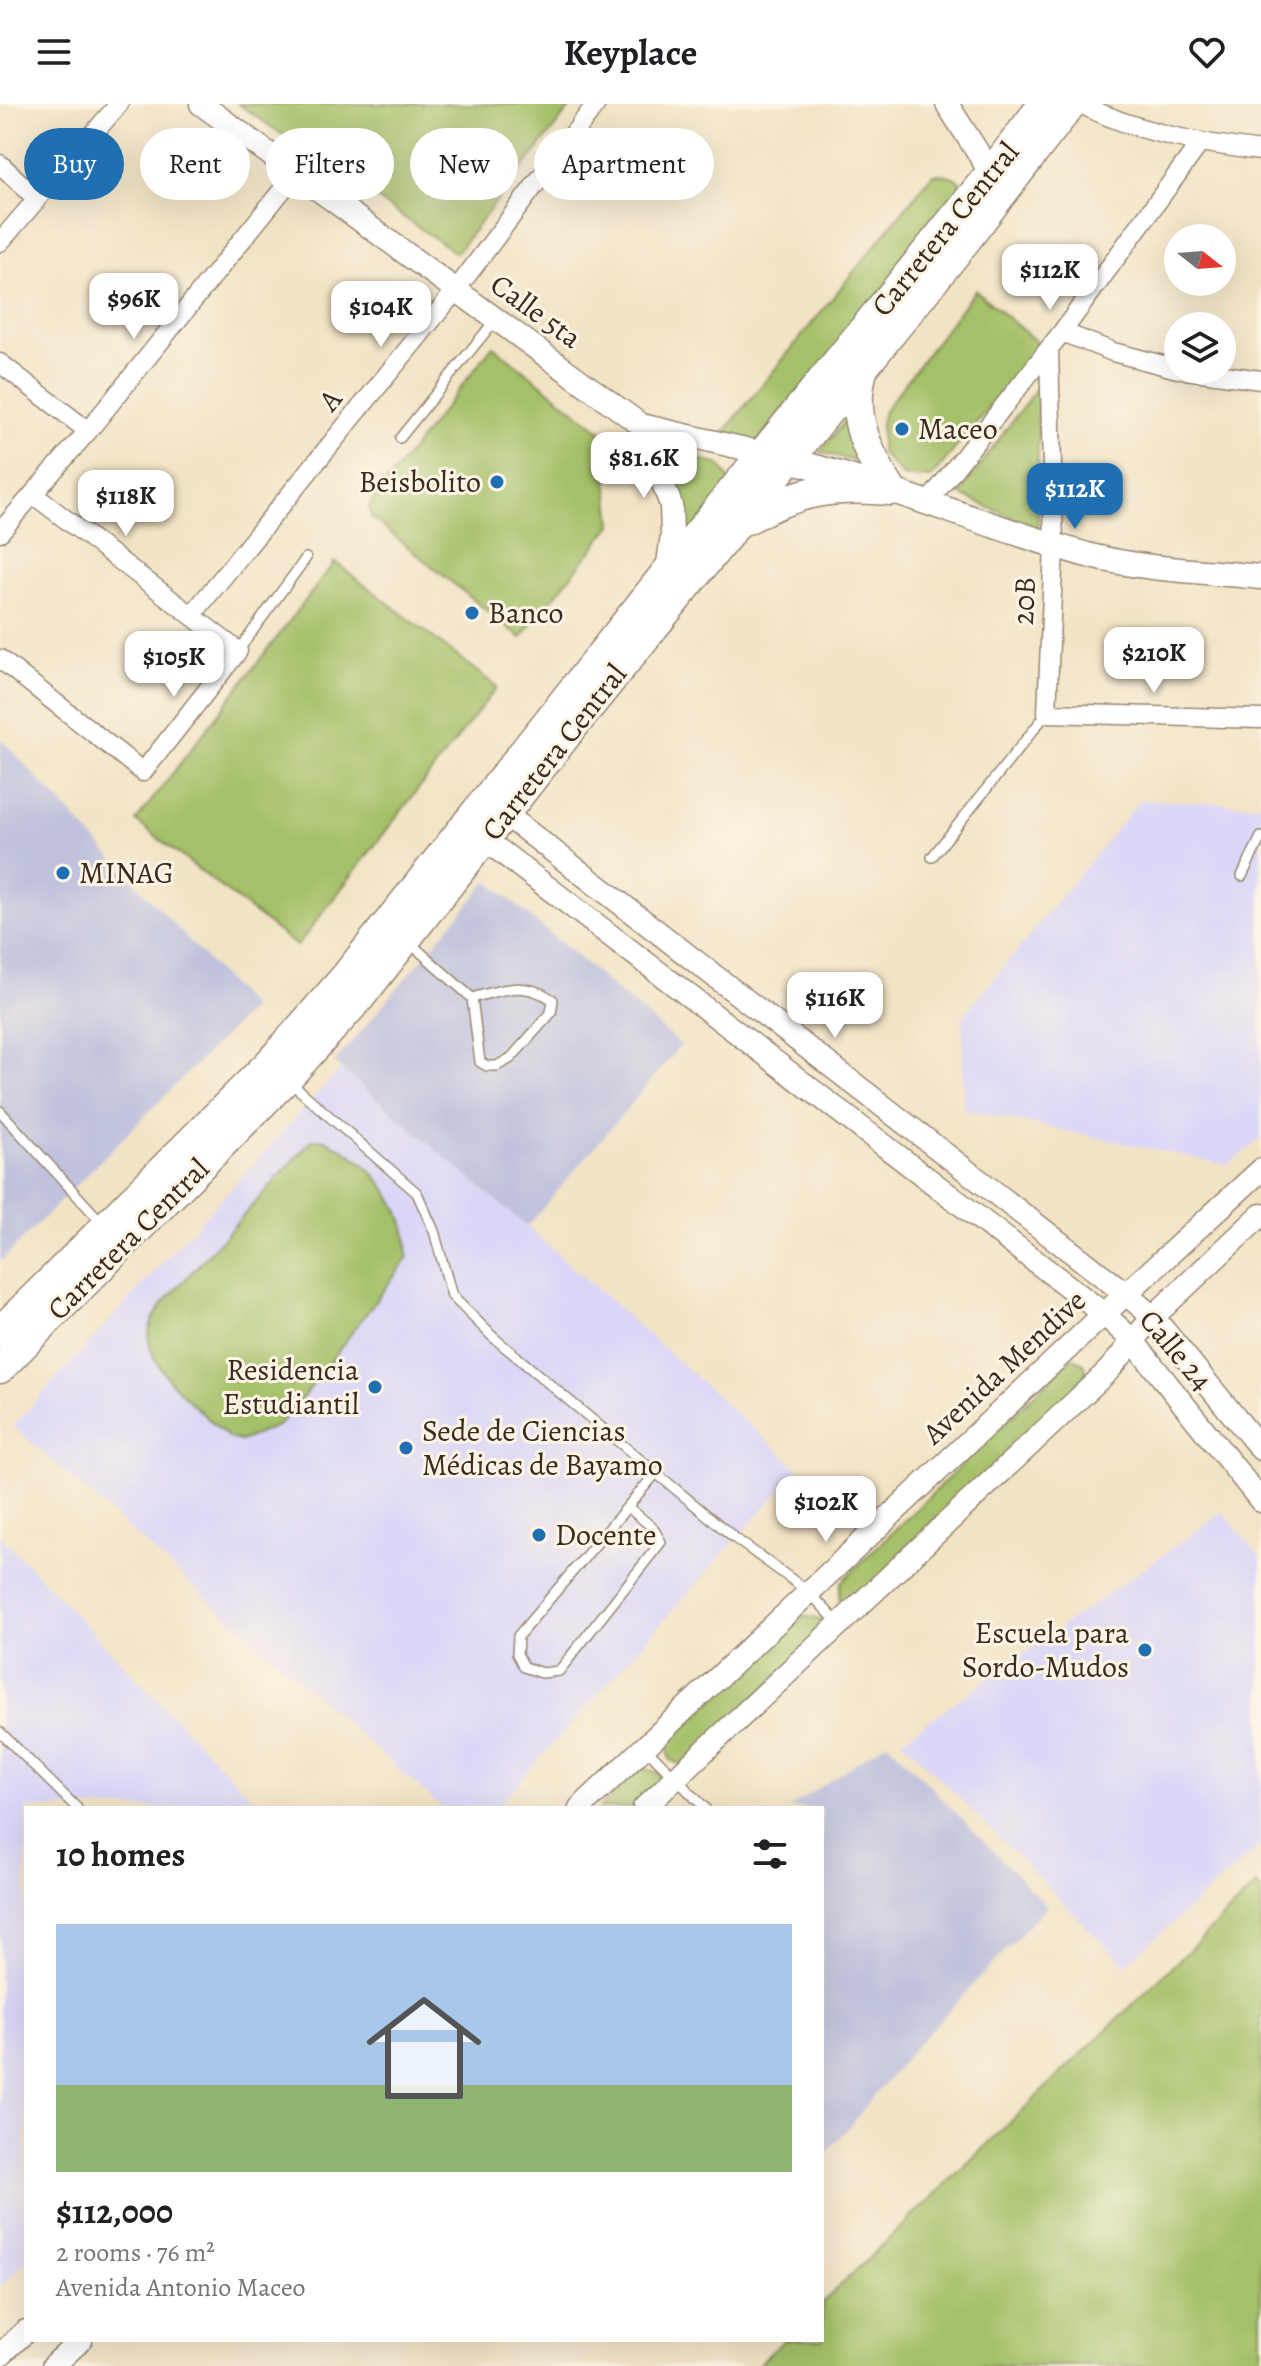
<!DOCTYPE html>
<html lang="en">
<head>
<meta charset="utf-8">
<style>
  body { margin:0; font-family:Alegreya,serif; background:#f6f6f6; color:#202124; height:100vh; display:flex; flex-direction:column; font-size:30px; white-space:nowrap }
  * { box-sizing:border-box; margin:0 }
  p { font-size:26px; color:#757577 }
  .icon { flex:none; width:44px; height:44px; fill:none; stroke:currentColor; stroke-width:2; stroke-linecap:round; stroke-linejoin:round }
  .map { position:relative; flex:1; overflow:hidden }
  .panel { position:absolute; left:24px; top:1702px; width:800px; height:536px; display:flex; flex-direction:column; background:#fff; border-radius:0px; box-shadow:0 8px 32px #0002 }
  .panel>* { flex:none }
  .top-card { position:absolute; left:24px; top:24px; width:800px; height:72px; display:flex; gap:16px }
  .needle { width:52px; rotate:107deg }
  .controls { position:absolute; left:1164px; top:120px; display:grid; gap:16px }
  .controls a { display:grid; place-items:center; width:72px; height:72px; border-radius:50%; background:#fff; box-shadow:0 8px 32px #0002; font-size:40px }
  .price { position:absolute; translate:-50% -68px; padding:0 18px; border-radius:16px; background:#fff; color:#222; font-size:26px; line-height:52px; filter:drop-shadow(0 2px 4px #0008) }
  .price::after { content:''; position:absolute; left:50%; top:48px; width:24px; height:18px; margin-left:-12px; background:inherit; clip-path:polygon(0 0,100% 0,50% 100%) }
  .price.current { background:#1f6fb2; color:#fff }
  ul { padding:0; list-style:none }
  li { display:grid; align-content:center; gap:16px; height:424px; padding:0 32px }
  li+li { border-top:2px solid #e0e0e0 }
  li span { display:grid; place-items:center; height:248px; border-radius:0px; color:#555 }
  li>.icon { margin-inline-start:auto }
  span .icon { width:144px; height:144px; fill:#fffc; stroke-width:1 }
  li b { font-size:34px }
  h2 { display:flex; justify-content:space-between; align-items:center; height:96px; padding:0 32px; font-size:34px }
  .chip { padding:0 28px; border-radius:36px; background:#fff; box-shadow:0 8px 32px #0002; font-size:28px; line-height:72px }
  .chip.current { background:#1f6fb2; color:#fff }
  header { display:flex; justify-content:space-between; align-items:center; height:104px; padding:0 32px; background:#fff; font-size:36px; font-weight:600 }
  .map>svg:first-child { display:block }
  .built { fill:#dad6f7 }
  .industrial { fill:#c0c2dd }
  .green { fill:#a4c067; stroke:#707542; stroke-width:2 }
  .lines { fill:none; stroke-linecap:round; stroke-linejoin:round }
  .service-casing { stroke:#968672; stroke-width:12 }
  .minor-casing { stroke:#968672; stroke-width:21 }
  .tertiary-casing { stroke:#968672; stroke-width:25 }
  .secondary-casing { stroke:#968672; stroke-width:27 }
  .trunk-casing { stroke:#968672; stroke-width:33 }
  .service { stroke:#fff; stroke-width:9 }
  .minor { stroke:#fff; stroke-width:18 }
  .tertiary { stroke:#fff; stroke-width:22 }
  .secondary { stroke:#fff; stroke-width:24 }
  .trunk { stroke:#fff; stroke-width:30 }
  .poi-dot { fill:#1f6fb2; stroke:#fcf5e5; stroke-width:3 }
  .labels { text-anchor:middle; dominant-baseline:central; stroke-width:6; stroke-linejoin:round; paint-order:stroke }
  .street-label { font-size:30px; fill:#3b2a1e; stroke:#fcf5e5 }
  .poi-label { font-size:30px; fill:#3b2a1e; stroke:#fcf5e5; text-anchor:start }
</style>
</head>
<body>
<header><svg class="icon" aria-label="menu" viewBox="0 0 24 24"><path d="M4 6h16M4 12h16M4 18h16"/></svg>Keyplace<svg class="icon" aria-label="heart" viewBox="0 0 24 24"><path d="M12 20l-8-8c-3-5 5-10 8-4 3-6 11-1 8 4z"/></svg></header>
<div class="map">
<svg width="1261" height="2262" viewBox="0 0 1261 2262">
  <rect width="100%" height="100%" fill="#fcf5e5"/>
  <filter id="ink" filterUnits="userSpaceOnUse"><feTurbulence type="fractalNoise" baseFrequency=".0125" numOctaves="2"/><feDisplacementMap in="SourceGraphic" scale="16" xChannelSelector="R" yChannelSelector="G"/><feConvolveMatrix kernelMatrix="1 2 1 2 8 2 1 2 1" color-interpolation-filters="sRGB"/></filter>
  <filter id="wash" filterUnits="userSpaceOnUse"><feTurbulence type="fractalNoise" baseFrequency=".006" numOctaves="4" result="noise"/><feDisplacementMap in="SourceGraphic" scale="32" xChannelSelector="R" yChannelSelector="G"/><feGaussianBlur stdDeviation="1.8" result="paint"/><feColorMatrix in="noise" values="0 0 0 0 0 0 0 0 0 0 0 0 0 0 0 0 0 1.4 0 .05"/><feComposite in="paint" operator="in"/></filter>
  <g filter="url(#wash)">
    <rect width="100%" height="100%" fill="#f2e3c5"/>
    <path class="built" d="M 1140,696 L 1261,701 L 1261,1035 L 1227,1061 L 963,1005 L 963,913 Z
      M 340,965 L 527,1123 L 799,1365 L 496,1704 L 442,1704 L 13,1322 Z
      M 1223,1408 L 1261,1455 L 1261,1741 L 1125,1861 L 902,1636 Z
      M 0,1432 L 261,1704 L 26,1704 L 26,2158 L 0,2183 Z"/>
    <path class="industrial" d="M 0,634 L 252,904 L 0,1158 Z
      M 488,777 L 681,941 L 527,1123 L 334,959 Z
      M 887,1638 L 1047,1802 L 913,1945 L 822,2055 L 822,1704 L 789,1704 Z"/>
    <path class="green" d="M 238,0 L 573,0 L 456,149 Z
      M 933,70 C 950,70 961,72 965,90 L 758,338 L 739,336 L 724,328 Z
      M 975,186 L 1040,241 L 931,374 L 903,372 L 881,349 L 881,320 L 884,307 Z
      M 493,242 L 602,328 L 612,421 L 521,534 L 372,414 L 369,403 L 372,397 Z
      M 1038,282 L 1038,425 L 959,390 Z
      M 849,312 L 862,359 L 820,348 Z
      M 663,345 L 720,361 L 731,379 L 682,440 L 674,373 Z
      M 335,458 L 497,583 L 297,842 L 136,717 Z
      M 321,1035 C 369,1051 411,1104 407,1155 L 308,1287 L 279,1321 L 241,1337 L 229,1334 C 205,1310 147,1267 149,1231 C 149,1220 156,1211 161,1202 L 312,1036 Z
      M 1072,1254 L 1084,1259 L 1087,1271 L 862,1493 L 839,1496 L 841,1478 Z
      M 803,1512 L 821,1516 L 820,1531 L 684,1662 L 670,1656 L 667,1640 Z
      M 642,1664 L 660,1669 L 658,1683 L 636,1704 L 599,1704 Z
      M 1257,1781 L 1261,1786 L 1261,2262 L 757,2262 L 784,2236 L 822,2236 L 822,2199 Z"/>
  </g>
  <g filter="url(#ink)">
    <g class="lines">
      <g class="service-casing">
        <path id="service" d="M 400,334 L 496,215
          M 238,547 L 306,454
          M 932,753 L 1047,609
          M 1242,772 L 1261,733
          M 409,838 L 472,894 L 480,958 L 487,962 L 497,962 L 511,954 L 551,909 L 553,896 C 524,876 502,886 472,894
          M 290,978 L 417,1089 L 434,1127 L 452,1192 L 493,1233 L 656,1369 L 736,1435 L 809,1488 L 839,1520
          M 0,1007 L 103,1120
          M 628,1403 L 653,1424 L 661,1438 L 559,1567 L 542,1569 L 524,1563 L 517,1550 L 518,1532 L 656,1369
          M 0,1628 L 77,1704
          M 645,1643 L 705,1704"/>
      </g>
      <g class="minor-casing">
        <path id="minor" d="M 1081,0 C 1137,29 1199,39 1261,47
          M 0,60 L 37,95
          M 0,138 L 119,0
          M 1062,228 L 1113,248 L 1178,265
          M 1049,245 L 1054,441 L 1047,609 L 1261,615
          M 0,259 L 88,327
          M 1186,266 L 1261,276
          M 929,397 L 1062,228 L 1200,39
          M 0,428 L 88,327 L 296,69
          M 192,511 L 456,186 L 596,0
          M 0,555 L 143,668 L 238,547 L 34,391"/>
      </g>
      <g class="tertiary-casing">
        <path id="tertiary" d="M 201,0 L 641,321 L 763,349
          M 947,0 L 998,80
          M 641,321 L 671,401 L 672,432 L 667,466
          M 492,700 L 1126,1190 L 1153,1213 L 1261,1345
          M 474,727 L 1104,1210 L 1133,1237 L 1261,1397
          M 580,1704 L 1104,1210 L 1261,1066
          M 644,1704 L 1109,1266 L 1153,1213 L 1261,1111
          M 0,2251 L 26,2227
          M 53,2262 L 81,2236"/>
      </g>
      <g class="secondary-casing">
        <path id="secondary" d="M 776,353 C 884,378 985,423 1091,452 C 1146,466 1205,467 1261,473"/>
      </g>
      <g class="trunk-casing">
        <path id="trunk" d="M 863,264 C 848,309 867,349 891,386
          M 747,415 C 797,386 835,381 891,386
          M 0,1228 L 270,959 L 343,876 L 666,469 L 991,69 L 1044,0
          M 0,1264 L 286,975 L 360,893 L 570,626 L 954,151 L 1071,0"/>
      </g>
      <use href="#service" class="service"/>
      <use href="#minor" class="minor"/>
      <use href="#tertiary" class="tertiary"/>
      <use href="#secondary" class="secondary"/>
      <use href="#trunk" class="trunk"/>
    </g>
  </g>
  <g class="poi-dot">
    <circle cx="902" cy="325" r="8"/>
    <circle cx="497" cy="378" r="8"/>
    <circle cx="472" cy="509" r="8"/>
    <circle cx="63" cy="769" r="8"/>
    <circle cx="375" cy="1283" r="8"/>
    <circle cx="406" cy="1344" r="8"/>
    <circle cx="539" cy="1431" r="8"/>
    <circle cx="1145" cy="1546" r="8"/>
  </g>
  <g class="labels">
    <g class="street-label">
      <text transform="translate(945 125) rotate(-51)">Carretera Central</text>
      <text transform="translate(536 207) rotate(36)">Calle 5ta</text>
      <text transform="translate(330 296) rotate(-51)">A</text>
      <text transform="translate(1024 497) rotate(-87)">20B</text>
      <text transform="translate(554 648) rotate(-52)">Carretera Central</text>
      <text transform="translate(128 1135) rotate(-45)">Carretera Central</text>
      <text transform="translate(1176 1246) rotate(50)">Calle 24</text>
      <text transform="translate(1004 1263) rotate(-43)">Avenida Mendive</text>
    </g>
    <g class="poi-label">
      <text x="918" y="325">Maceo</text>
      <text x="481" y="378" text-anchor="end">Beisbolito</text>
      <text x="488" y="509">Banco</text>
      <text x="79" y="769">MINAG</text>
      <text x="359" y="1266" text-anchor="end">Residencia<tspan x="359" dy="34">Estudiantil</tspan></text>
      <text x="422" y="1327">Sede de Ciencias<tspan x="422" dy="34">Médicas de Bayamo</tspan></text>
      <text x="555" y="1431">Docente</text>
      <text x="1129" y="1529" text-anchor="end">Escuela para<tspan x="1129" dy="34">Sordo-Mudos</tspan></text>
    </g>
  </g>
</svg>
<div class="controls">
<a><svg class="needle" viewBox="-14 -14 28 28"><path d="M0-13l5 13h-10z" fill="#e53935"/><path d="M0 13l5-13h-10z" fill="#757577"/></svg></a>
<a><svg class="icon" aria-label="layers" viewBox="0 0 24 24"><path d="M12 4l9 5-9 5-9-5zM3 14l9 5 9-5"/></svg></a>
</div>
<b class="price" style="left:1050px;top:208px">$112K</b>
<b class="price" style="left:134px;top:237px">$96K</b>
<b class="price" style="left:381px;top:245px">$104K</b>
<b class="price" style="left:644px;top:396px">$81.6K</b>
<b class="price current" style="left:1075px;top:427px">$112K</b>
<b class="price" style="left:126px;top:434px">$118K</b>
<b class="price" style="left:1154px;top:591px">$210K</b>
<b class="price" style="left:174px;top:595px">$105K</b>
<b class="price" style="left:835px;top:936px">$116K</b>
<b class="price" style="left:826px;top:1440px">$102K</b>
<div class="top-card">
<a class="chip current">Buy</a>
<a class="chip">Rent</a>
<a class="chip">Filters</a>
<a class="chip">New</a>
<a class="chip">Apartment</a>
</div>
<section class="panel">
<h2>10 homes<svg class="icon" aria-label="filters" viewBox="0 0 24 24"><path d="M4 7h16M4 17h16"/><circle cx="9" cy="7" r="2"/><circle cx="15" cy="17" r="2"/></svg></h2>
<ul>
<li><span style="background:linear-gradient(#a9c7e8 65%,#8fb573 0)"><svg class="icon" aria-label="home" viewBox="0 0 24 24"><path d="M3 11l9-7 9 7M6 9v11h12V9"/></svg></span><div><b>$112,000</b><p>2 rooms · 76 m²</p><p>Avenida Antonio Maceo</p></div></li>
</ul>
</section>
</div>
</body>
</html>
